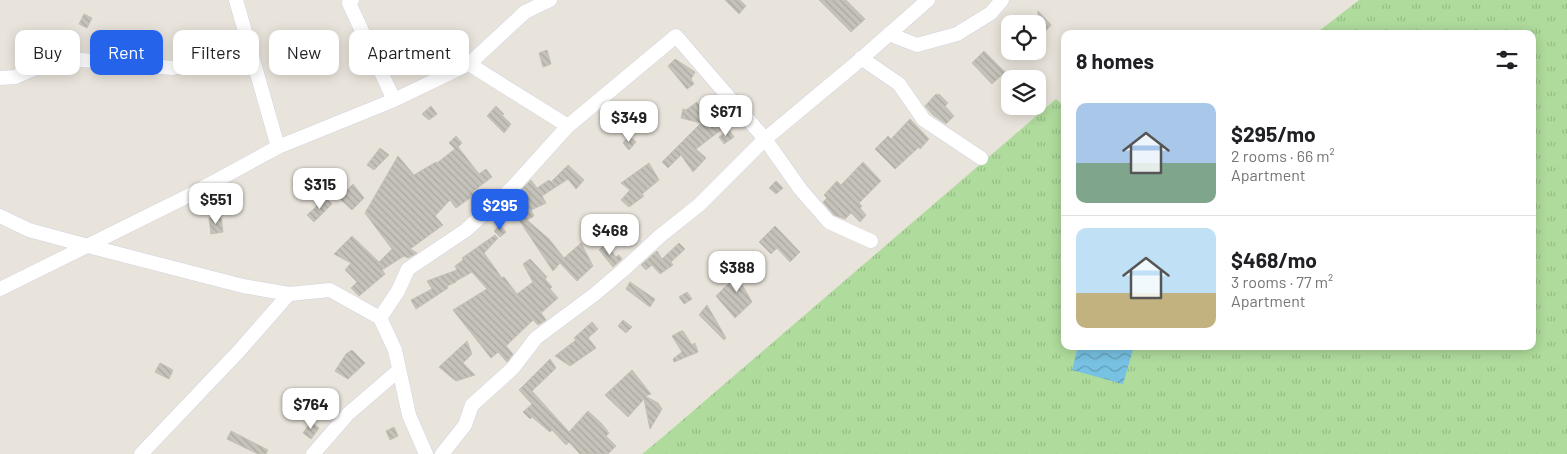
<!DOCTYPE html>
<html lang="en">
<head>
<meta charset="utf-8">
<style>
  body { margin:0; font-family:Barlow,sans-serif; background:#f6f6f6; color:#202124; height:100vh; display:flex; flex-direction:column; font-size:19px; white-space:nowrap }
  * { box-sizing:border-box; margin:0 }
  p { font-size:16px; color:#757577 }
  .icon { flex:none; width:28px; height:28px; fill:none; stroke:currentColor; stroke-width:2; stroke-linecap:round; stroke-linejoin:round }
  .map { position:relative; flex:1; overflow:hidden }
  .sheet { position:absolute; left:1061px; top:30px; width:475px; height:320px; display:flex; flex-direction:column; background:#fff; border-radius:10px; box-shadow:0 2px 12px #0003 }
  .sheet>* { flex:none }
  .banner { position:absolute; left:15px; top:30px; width:475px; height:45px; display:flex; gap:10px }
  .buttons { position:absolute; left:1001px; top:15px; display:grid; gap:10px }
  .buttons a { display:grid; place-items:center; width:45px; height:45px; border-radius:10px; background:#fff; box-shadow:0 2px 12px #0003; font-size:25px }
  .price { position:absolute; translate:-50% -42px; padding:0 11px; border-radius:10px; background:#fff; color:#222; font-size:16px; line-height:32px; filter:drop-shadow(0 1px 2px #0008) }
  .price::after { content:''; position:absolute; left:50%; top:30px; width:15px; height:11px; margin-left:-8px; background:inherit; clip-path:polygon(0 0,100% 0,50% 100%) }
  .price.on { background:#2563eb; color:#fff }
  ul { padding:0; list-style:none }
  li { display:flex; align-items:center; gap:15px; height:125px; padding:0 15px }
  li+li { border-top:1px solid #e0e0e0 }
  li span { display:grid; place-items:center; flex:none; width:140px; height:100px; border-radius:10px; color:#555 }
  li>.icon { margin-inline-start:auto }
  span .icon { width:60px; height:60px; fill:#fffc; stroke-width:1 }
  li b { font-size:21px }
  h2 { display:flex; justify-content:space-between; align-items:center; height:60px; padding:0 15px; font-size:21px }
  .chip { padding:0 18px; border-radius:10px; background:#fff; box-shadow:0 2px 12px #0003; font-size:18px; line-height:45px }
  .chip.on { background:#2563eb; color:#fff }
  .map>svg:first-child { display:block }
  .grass { fill:url(#grass-tufts) }
  .water { fill:url(#water-waves) }
  .building { fill:url(#building-back-hatch); stroke:#c4c0b5 }
  .lines { fill:none; stroke-linecap:round; stroke-linejoin:round }
  .street-casing { stroke:#d1d3e0; stroke-width:15 }
  .street { stroke:#fff; stroke-width:14 }
</style>
</head>
<body>
<div class="map">
<svg width="1567" height="454" viewBox="0 0 1567 454">
  <defs>
    <pattern id="grass-tufts" width="24" height="20" patternUnits="userSpaceOnUse" patternTransform="scale(1.25)"><rect width="24" height="20" fill="#afdb9c"/><path d="M3 7l-1-3M5 7V3M7 7l1-3M15 17l-1-3M17 17v-4M19 17l1-3" fill="none" stroke="#97bc86"/></pattern>
    <pattern id="water-waves" width="16" height="10" patternUnits="userSpaceOnUse" patternTransform="scale(1.25)"><rect width="16" height="10" fill="#77c1e2"/><path d="M0 5q4-4 8 0t8 0" fill="none" stroke="#629db7"/></pattern>
    <pattern id="building-back-hatch" width="6" height="6" patternUnits="userSpaceOnUse" patternTransform="scale(1.25)"><rect width="6" height="6" fill="#c5c2ba"/><path d="M-1 5l2 2M0 0l6 6M5-1l2 2" fill="none" stroke="#a9a7a0"/></pattern>
  </defs>
  <rect width="100%" height="100%" fill="#e9e4db"/>
  <path class="grass" d="M 1359,0 L 1567,0 L 1567,454 L 642,454 L 664,436 L 1056,99 L 1065,107 L 1065,346 L 1532,346 L 1532,34 L 1315,34 Z"/>
  <path class="water" d="M 1078,346 L 1134,346 L 1123,384 L 1072,370 Z"/>
  <path class="building" d="M 725,0 L 740,0 L 746,6 L 739,14 Z
    M 819,0 L 846,0 L 865,19 L 851,32 Z
    M 1038,11 L 1051,25 L 1038,40 Z
    M 84,14 L 92,18 L 87,28 L 79,24 Z
    M 189,30 L 202,40 L 197,47 L 184,37 Z
    M 547,50 L 551,64 L 543,67 L 539,53 Z
    M 984,51 L 1005,72 L 992,84 L 972,63 Z
    M 675,59 L 695,72 L 691,79 L 694,84 L 687,89 L 668,66 Z
    M 936,94 L 938,95 L 939,94 L 948,103 L 945,106 L 954,116 L 946,124 L 933,115 L 925,106 Z
    M 697,102 L 708,119 L 711,116 L 721,130 L 696,149 L 706,158 L 693,172 L 681,155 L 668,168 L 662,162 L 701,123 L 681,118 L 683,109 L 686,110 Z
    M 431,106 L 437,114 L 429,120 L 422,114 Z
    M 496,106 L 504,114 L 502,115 L 511,124 L 504,133 L 487,116 Z
    M 910,119 L 929,139 L 920,149 L 919,147 L 895,169 L 875,149 L 888,136 L 891,139 Z
    M 729,130 L 734,137 L 724,144 L 719,137 Z
    M 456,136 L 462,143 L 458,147 L 479,174 L 486,169 L 492,177 L 472,192 L 474,195 L 456,208 L 450,200 L 435,216 L 443,225 L 410,249 L 417,253 L 408,258 L 404,256 L 382,270 L 385,274 L 359,296 L 351,288 L 357,282 L 345,270 L 351,263 L 334,254 L 352,236 L 379,262 L 392,249 L 365,213 L 398,156 L 414,175 L 436,162 L 437,163 L 455,149 L 449,143 Z
    M 629,136 L 636,142 L 629,150 L 623,143 Z
    M 380,148 L 389,155 L 374,170 L 367,165 Z
    M 863,162 L 881,181 L 859,203 L 862,206 L 860,208 L 866,215 L 860,222 L 851,213 L 845,219 L 834,215 L 823,202 L 827,198 L 824,195 L 837,181 L 841,185 Z
    M 649,163 L 659,180 L 642,194 L 644,196 L 629,207 L 621,200 L 630,190 L 621,183 Z
    M 568,165 L 584,180 L 576,189 L 568,179 L 542,196 L 546,203 L 531,210 L 534,216 L 527,220 L 549,239 L 564,258 L 581,243 L 593,266 L 577,281 L 560,263 L 553,271 L 513,211 L 507,216 L 501,209 L 531,180 L 537,188 L 549,180 L 551,182 Z
    M 776,181 L 783,188 L 776,194 L 769,188 Z
    M 353,184 L 364,198 L 352,210 L 339,198 Z
    M 326,198 L 332,204 L 314,222 L 307,215 Z
    M 221,216 L 223,232 L 211,234 L 209,218 Z
    M 500,225 L 506,232 L 500,237 L 494,231 Z
    M 775,226 L 800,252 L 790,262 L 777,248 L 771,254 L 759,242 Z
    M 495,235 L 498,238 L 484,253 L 502,278 L 504,277 L 517,294 L 533,282 L 523,264 L 530,259 L 547,277 L 545,279 L 552,287 L 550,289 L 558,298 L 541,313 L 546,320 L 538,325 L 533,320 L 506,346 L 513,354 L 507,362 L 498,352 L 491,358 L 453,310 L 487,289 L 472,272 L 456,281 L 456,282 L 447,286 L 448,288 L 416,309 L 411,300 L 432,289 L 427,281 L 457,270 L 455,266 L 463,260 L 462,258 Z
    M 679,243 L 685,249 L 671,262 L 673,265 L 660,274 L 652,265 L 646,270 L 641,265 L 657,251 L 662,259 Z
    M 605,244 L 616,257 L 619,255 L 622,259 L 613,267 L 599,250 Z
    M 751,263 L 757,271 L 741,283 L 752,302 L 735,318 L 716,296 L 743,269 Z
    M 630,282 L 655,299 L 650,307 L 626,289 Z
    M 687,292 L 692,299 L 684,304 L 679,297 Z
    M 707,305 L 726,338 L 724,340 L 699,315 Z
    M 623,320 L 632,327 L 626,333 L 618,326 Z
    M 592,322 L 598,329 L 588,338 L 596,348 L 570,366 L 555,356 L 576,340 L 574,338 Z
    M 681,331 L 683,331 L 692,345 L 695,343 L 698,352 L 674,362 L 673,359 L 682,352 L 672,336 Z
    M 467,341 L 472,354 L 463,363 L 475,375 L 456,381 L 439,367 Z
    M 352,350 L 365,363 L 348,379 L 335,371 L 346,354 Z
    M 550,359 L 556,368 L 532,391 L 569,432 L 588,411 L 602,424 L 609,433 L 606,436 L 616,446 L 608,454 L 580,454 L 569,442 L 566,445 L 552,430 L 550,432 L 532,417 L 530,419 L 523,412 L 532,404 L 519,390 Z
    M 160,363 L 173,370 L 169,379 L 155,372 Z
    M 632,370 L 651,394 L 645,396 L 658,403 L 662,409 L 650,429 L 644,399 L 628,417 L 605,395 Z
    M 311,422 L 319,428 L 311,439 L 303,433 Z
    M 394,427 L 398,436 L 390,440 L 386,431 Z
    M 231,431 L 268,450 L 266,454 L 258,454 L 227,439 Z"/>
  <g class="lines">
    <g class="street-casing">
      <path id="street" d="M 236,0 L 278,147
        M 352,0 L 349,3 L 394,100
        M 889,34 L 917,45 L 957,34 L 991,13 L 1002,0
        M 861,58 L 899,84 L 924,120 L 981,158
        M 469,64 L 568,126
        M 0,78 L 15,77 L 59,58 L 173,68 L 250,49
        M 0,216 L 29,230 L 88,246 L 243,286 L 289,294 L 330,290 L 380,318 L 395,350 L 409,415 L 426,454
        M 0,289 L 190,195 L 278,147 L 394,100 L 469,64 L 525,12 L 550,0
        M 380,318 L 398,291 L 408,269 L 466,230 L 512,188 L 568,126 L 676,36 L 765,139 L 801,190 L 829,222 L 871,241
        M 141,454 L 239,351 L 289,294
        M 313,454 L 348,414 L 399,370
        M 442,454 L 465,425 L 472,405 L 513,368 L 536,338 L 595,294 L 622,271 L 660,236 L 699,205 L 765,139 L 854,65 L 928,0"/>
    </g>
    <use href="#street" class="street"/>
  </g>
</svg>
<div class="buttons">
<a><svg class="icon" aria-label="locate" viewBox="0 0 24 24"><circle cx="12" cy="12" r="6"/><path d="M12 2v4M12 18v4M2 12h4M18 12h4"/></svg></a>
<a><svg class="icon" aria-label="layers" viewBox="0 0 24 24"><path d="M12 4l9 5-9 5-9-5zM3 14l9 5 9-5"/></svg></a>
</div>
<b class="price" style="left:726px;top:137px">$671</b>
<b class="price" style="left:629px;top:143px">$349</b>
<b class="price" style="left:320px;top:210px">$315</b>
<b class="price" style="left:216px;top:225px">$551</b>
<b class="price on" style="left:500px;top:231px">$295</b>
<b class="price" style="left:610px;top:256px">$468</b>
<b class="price" style="left:737px;top:293px">$388</b>
<b class="price" style="left:311px;top:430px">$764</b>
<div class="banner">
<a class="chip">Buy</a>
<a class="chip on">Rent</a>
<a class="chip">Filters</a>
<a class="chip">New</a>
<a class="chip">Apartment</a>
</div>
<section class="sheet">
<h2>8 homes<svg class="icon" aria-label="filters" viewBox="0 0 24 24"><path d="M4 7h16M4 17h16"/><circle cx="9" cy="7" r="2"/><circle cx="15" cy="17" r="2"/></svg></h2>
<ul>
<li><span style="background:linear-gradient(#a9c7e8 60%,#7fa58c 0)"><svg class="icon" aria-label="home" viewBox="0 0 24 24"><path d="M3 11l9-7 9 7M6 9v11h12V9"/></svg></span><div><b>$295/mo</b><p>2 rooms · 66 m²</p><p>Apartment</p></div></li>
<li><span style="background:linear-gradient(#bfe0f5 65%,#c2b280 0)"><svg class="icon" aria-label="home" viewBox="0 0 24 24"><path d="M3 11l9-7 9 7M6 9v11h12V9"/></svg></span><div><b>$468/mo</b><p>3 rooms · 77 m²</p><p>Apartment</p></div></li>
</ul>
</section>
</div>
</body>
</html>
